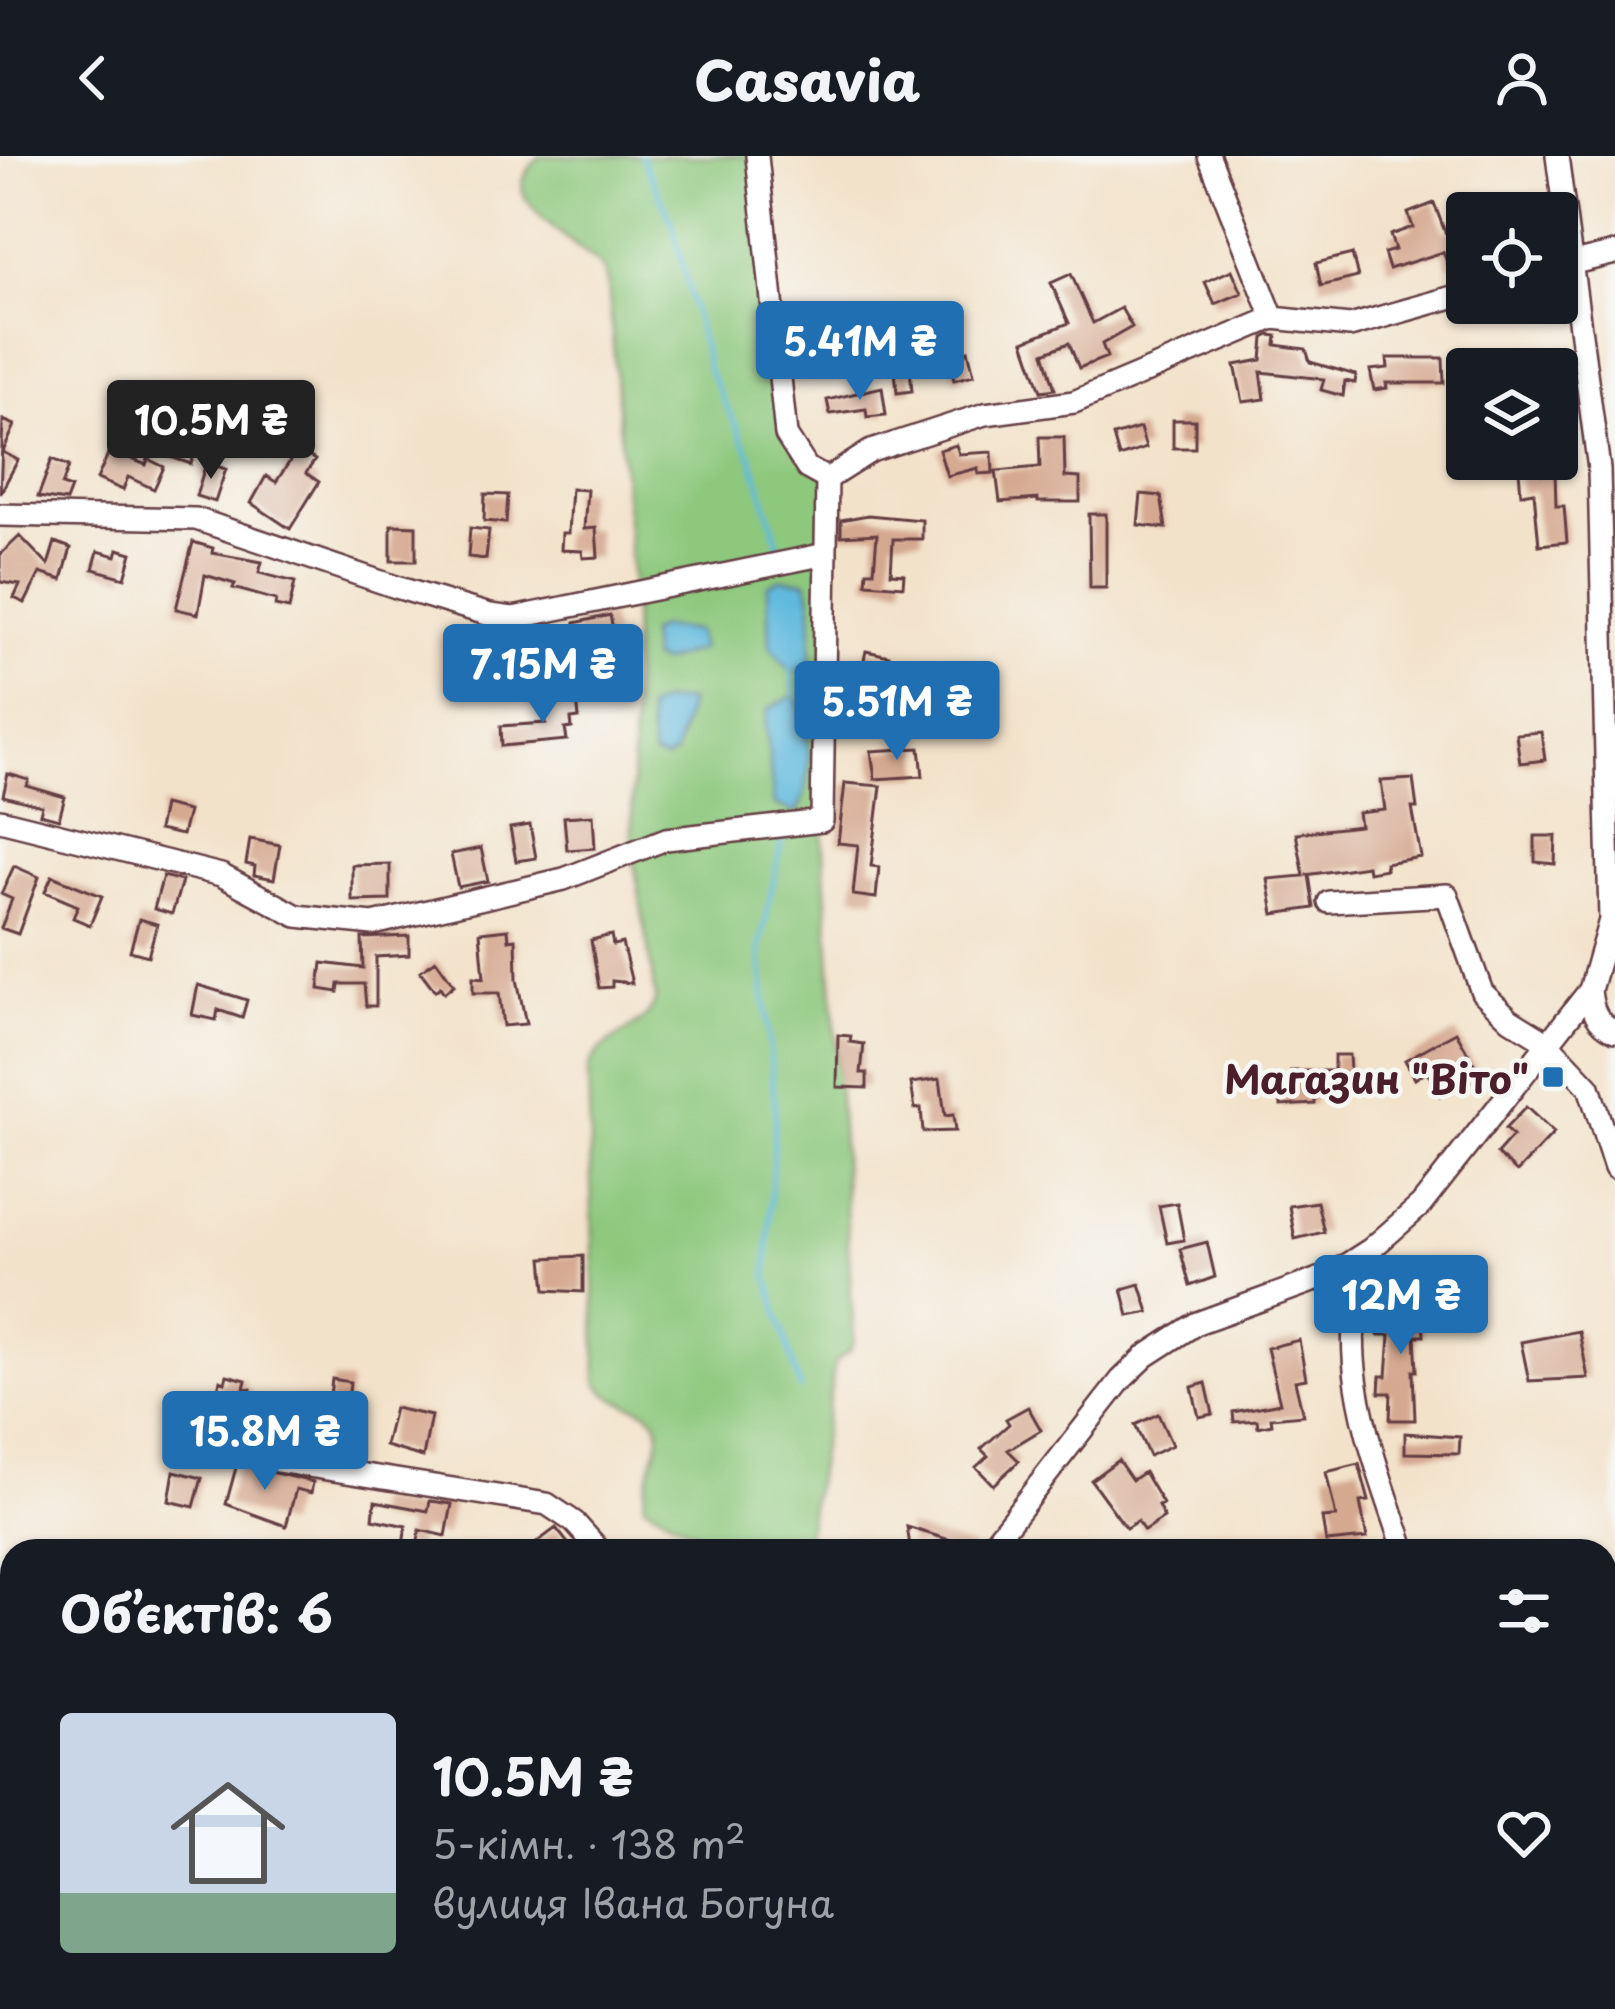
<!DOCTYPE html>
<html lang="uk">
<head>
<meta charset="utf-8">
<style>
  body { margin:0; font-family:"Playpen Sans",sans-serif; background:#20242c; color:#f1f3f6; height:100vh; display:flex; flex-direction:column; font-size:45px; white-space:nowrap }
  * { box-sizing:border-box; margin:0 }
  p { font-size:39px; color:#9ea1a6 }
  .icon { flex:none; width:66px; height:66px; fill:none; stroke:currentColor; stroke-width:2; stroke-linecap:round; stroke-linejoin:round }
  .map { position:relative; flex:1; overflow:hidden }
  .panel { position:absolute; left:0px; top:1383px; width:1617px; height:471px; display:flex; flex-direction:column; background:#171b24; border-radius:36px 36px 0 0; box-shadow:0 3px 9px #0004 }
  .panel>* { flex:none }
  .fabs { position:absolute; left:1446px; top:36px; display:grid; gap:24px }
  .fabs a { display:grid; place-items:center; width:132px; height:132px; border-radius:12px; background:#171b24; box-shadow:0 3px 9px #0004; font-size:60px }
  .price { position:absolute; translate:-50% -102px; padding:0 27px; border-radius:12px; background:#1f6fb2; color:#fff; font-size:39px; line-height:78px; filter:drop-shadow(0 3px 6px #0008) }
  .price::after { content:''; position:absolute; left:50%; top:72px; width:36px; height:27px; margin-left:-18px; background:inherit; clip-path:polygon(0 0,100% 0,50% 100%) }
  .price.on { background:#222; color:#fff }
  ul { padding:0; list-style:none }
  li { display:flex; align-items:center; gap:36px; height:300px; padding:0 60px }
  li span { display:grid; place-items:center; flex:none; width:336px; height:240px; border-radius:12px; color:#555 }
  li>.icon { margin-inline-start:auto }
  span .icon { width:144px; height:144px; fill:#fffc; stroke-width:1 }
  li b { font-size:51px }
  h2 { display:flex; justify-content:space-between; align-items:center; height:144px; padding:0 60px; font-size:51px }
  header { display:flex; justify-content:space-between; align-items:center; height:156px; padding:0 60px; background:#171b24; font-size:54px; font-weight:800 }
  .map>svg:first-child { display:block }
  .green { fill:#8dc87d; stroke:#6c7454; stroke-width:3 }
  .water { fill:#60bade; stroke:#556c84; stroke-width:3 }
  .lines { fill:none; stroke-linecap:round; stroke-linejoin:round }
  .stream { stroke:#60bade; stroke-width:4.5 }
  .building { fill:#d5a890 }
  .minor-casing { stroke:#633c43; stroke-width:26 }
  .path { stroke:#633c43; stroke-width:3; stroke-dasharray:9 9; stroke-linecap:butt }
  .minor { stroke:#fff; stroke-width:21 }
  .poi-dot { fill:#1f6fb2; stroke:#f6f6f2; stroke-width:4.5 }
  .labels { text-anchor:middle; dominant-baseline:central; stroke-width:9; stroke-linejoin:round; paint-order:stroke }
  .poi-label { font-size:39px; font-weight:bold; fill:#4a1f2b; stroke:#f6f6f2; text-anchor:end }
</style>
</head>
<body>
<header><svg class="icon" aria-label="back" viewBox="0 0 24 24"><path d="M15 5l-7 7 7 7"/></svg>Casavia<svg class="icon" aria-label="person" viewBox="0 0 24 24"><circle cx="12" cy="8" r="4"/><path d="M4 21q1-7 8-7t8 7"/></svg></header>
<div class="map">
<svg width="1615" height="1853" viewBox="0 0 1615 1853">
  <rect width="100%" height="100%" fill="#f6f6f2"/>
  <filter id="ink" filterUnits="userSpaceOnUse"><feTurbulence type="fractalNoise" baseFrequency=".00833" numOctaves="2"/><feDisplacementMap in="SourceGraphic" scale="24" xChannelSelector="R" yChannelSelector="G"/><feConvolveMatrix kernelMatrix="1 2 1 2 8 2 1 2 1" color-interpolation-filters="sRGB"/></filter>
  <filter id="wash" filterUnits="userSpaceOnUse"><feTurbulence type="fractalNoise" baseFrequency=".004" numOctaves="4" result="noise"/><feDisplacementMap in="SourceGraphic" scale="48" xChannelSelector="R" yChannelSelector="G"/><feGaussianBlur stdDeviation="2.7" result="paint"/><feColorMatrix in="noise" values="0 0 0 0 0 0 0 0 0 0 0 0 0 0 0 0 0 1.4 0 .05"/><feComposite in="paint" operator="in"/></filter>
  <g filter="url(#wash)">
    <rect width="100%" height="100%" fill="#f3e2ca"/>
    <path class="green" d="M 540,0 L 757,0 L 786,279 L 827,323 L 822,665 L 854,1184 L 851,1193 L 835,1206 L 804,1395 L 730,1395 L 645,1349 C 639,1323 671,1284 654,1262 C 639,1244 613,1253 597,1225 L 588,914 C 599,879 648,876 656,842 L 632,692 L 633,439 L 608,125 L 603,112 C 586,96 527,56 523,35 C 520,22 532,9 540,0 Z"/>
    <path class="water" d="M 780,423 L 807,425 L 812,449 L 811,510 L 792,516 L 770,490 L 768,429 Z
      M 661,471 L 696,475 L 701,493 L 662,507 L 652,504 L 649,477 Z
      M 795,539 C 812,568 814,628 796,657 L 774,649 L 766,569 L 768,553 Z
      M 689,545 L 675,598 L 666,604 L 653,600 L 647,553 L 662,546 Z"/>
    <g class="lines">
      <path class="stream" d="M 641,0 L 672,65 L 708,213 L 752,302 L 779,390
        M 791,510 L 795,540
        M 782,684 L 760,791 L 775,953 L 767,1118 L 800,1233"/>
    </g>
    <g id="blocks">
      <path class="building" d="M 1434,47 L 1445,76 L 1467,66 L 1467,104 L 1449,111 L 1443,96 L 1389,113 L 1384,97 L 1395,94 L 1390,79 L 1413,71 L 1408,57 Z
        M 1352,98 L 1358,121 L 1321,130 L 1316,107 Z
        M 1232,114 L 1242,137 L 1215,148 L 1205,126 Z
        M 1071,118 L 1093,167 L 1121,152 L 1132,171 L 1102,188 L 1107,201 L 1079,212 L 1069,187 L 1044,197 L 1055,233 L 1041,235 L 1024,185 L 1069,167 L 1051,127 Z
        M 955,168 L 962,196 L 968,194 L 974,219 L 954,224 L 942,171 Z
        M 1270,179 L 1277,180 L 1276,189 L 1306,193 L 1310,206 L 1356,219 L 1355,227 L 1345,225 L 1343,240 L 1321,234 L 1324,223 L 1261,216 L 1265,243 L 1243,246 L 1235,209 L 1262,204 L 1264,182 Z
        M 909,201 L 912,235 L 897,237 L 894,202 Z
        M 1387,202 L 1443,202 L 1444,227 L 1386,227 L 1387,232 L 1374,234 L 1370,214 L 1388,212 Z
        M 882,231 L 886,259 L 867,261 L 866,253 L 830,258 L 827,244 Z
        M 3,264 L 15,269 L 3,296 L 18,304 L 0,338 Z
        M 1173,264 L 1195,264 L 1195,292 L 1173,292 Z
        M 1140,272 L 1146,292 L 1119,301 L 1113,280 Z
        M 170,275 L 198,284 L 191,308 L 162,298 Z
        M 1039,281 L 1064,281 L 1065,321 L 1080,322 L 1080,346 L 1038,346 L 1038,343 L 1000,346 L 996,315 L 1040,311 Z
        M 956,289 L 959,298 L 992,296 L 993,317 L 978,318 L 978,312 L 947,320 L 939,294 Z
        M 298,293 L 315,304 L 306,317 L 319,326 L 290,373 L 251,347 L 266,320 L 276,326 Z
        M 110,294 L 146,309 L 148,303 L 164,311 L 154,333 L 128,321 L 123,334 L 97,323 Z
        M 52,303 L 69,310 L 62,329 L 71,332 L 66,345 L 38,341 Z
        M 1518,303 L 1541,303 L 1542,318 L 1555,316 L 1556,350 L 1564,350 L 1567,386 L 1539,389 L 1534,336 L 1521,338 Z
        M 206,307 L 226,313 L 215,346 L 196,340 Z
        M 571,333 L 587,334 L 584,373 L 596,372 L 598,401 L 583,402 L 582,395 L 561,394 L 562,377 L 568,377 Z
        M 485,338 L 508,339 L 506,367 L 484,365 Z
        M 1141,338 L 1161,340 L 1166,372 L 1138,369 Z
        M 1089,358 L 1106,358 L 1106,432 L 1090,432 Z
        M 868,359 L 922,364 L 922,383 L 893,383 L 891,417 L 904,418 L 903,430 L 866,427 L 867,415 L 874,415 L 877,378 L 841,380 L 841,364 Z
        M 391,369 L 416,370 L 416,405 L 391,405 Z
        M 470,372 L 489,374 L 486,403 L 468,401 Z
        M 20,380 L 48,409 L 55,386 L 71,392 L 62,424 L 40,417 L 25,447 L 14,442 L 20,429 L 0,426 L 0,399 Z
        M 193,386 L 213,392 L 212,397 L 262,406 L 259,417 L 295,426 L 289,453 L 275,450 L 276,444 L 233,432 L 235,428 L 205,419 L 198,458 L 176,453 Z
        M 118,393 L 132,397 L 125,422 L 93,413 L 98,395 L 116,400 Z
        M 610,459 L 614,479 L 586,486 L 593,515 L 530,526 L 527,513 L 560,505 L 557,493 L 579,488 L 575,467 Z
        M 866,495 L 889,500 L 882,529 L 902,544 L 897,551 L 903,569 L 880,576 L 878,570 L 853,566 L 856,547 L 840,544 L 844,523 L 859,526 Z
        M 577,544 L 579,562 L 571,563 L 572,572 L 565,573 L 567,584 L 502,590 L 501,570 L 546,567 L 544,548 Z
        M 1541,576 L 1545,604 L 1520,607 L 1516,578 Z
        M 920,592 L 923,620 L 875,623 L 871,595 Z
        M 8,618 L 29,624 L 27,630 L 65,641 L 59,663 L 40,658 L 42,650 L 3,640 Z
        M 1413,623 L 1417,652 L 1412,652 L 1421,701 L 1385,707 L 1386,713 L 1368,716 L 1367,710 L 1306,719 L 1309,719 L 1314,752 L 1274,758 L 1268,723 L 1304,720 L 1296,677 L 1360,670 L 1358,657 L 1385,654 L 1381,625 Z
        M 845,627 L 881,630 L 871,710 L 879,711 L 876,742 L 853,739 L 858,689 L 838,687 Z
        M 163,649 L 188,655 L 182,679 L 158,674 Z
        M 593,659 L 595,692 L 567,694 L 564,661 Z
        M 530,669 L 536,702 L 516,705 L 510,672 Z
        M 1535,680 L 1556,680 L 1555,708 L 1535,706 Z
        M 250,683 L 280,689 L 274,723 L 254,719 L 255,710 L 246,708 Z
        M 481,692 L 488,725 L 458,731 L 451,698 Z
        M 390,708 L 390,744 L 352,745 L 352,709 Z
        M 14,710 L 39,721 L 18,778 L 1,772 L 12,743 L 1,738 Z
        M 52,720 L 102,740 L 90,769 L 73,762 L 78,750 L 45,736 Z
        M 163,720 L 182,725 L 172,758 L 154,753 Z
        M 139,763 L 157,768 L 148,800 L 130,795 Z
        M 508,773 L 509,784 L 516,783 L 517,823 L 526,868 L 503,870 L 499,837 L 473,837 L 473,821 L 484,822 L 480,776 Z
        M 611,779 L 613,789 L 622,787 L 632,827 L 612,825 L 612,831 L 599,832 L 591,784 Z
        M 409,780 L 409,799 L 376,801 L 376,850 L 366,850 L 364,828 L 339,828 L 338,836 L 319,833 L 322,807 L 363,812 L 362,782 Z
        M 436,804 L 454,829 L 444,837 L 440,831 L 435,835 L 420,815 Z
        M 198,829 L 247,844 L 242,862 L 218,854 L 216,864 L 192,859 Z
        M 1456,876 L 1481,920 L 1440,941 L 1427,915 L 1415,923 L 1405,904 Z
        M 838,879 L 851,880 L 850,886 L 864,888 L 861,917 L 867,917 L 867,932 L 837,931 Z
        M 1334,899 L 1349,899 L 1351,932 L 1315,930 L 1315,948 L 1281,950 L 1280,924 L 1292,925 L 1291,915 L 1334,915 Z
        M 940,923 L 945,960 L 953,959 L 955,975 L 923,976 L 921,952 L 915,953 L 911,927 Z
        M 1526,951 L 1554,977 L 1517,1016 L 1497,998 L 1513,980 L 1505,973 Z
        M 1317,1046 L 1324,1076 L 1295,1083 L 1289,1050 Z
        M 1177,1047 L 1184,1084 L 1167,1087 L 1159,1050 Z
        M 1207,1086 L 1215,1121 L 1190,1130 L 1180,1093 Z
        M 583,1100 L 583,1136 L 546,1134 L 543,1102 Z
        M 1140,1128 L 1149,1156 L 1129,1160 L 1122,1133 Z
        M 1395,1145 L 1422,1149 L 1424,1180 L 1415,1180 L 1417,1215 L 1413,1215 L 1415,1264 L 1390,1264 L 1391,1237 L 1379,1237 L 1380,1220 L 1387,1220 L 1390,1179 L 1378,1179 L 1380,1155 L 1395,1155 Z
        M 1579,1175 L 1588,1222 L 1529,1225 L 1521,1186 Z
        M 1299,1184 L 1306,1223 L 1295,1225 L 1303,1259 L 1271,1262 L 1272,1268 L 1258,1271 L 1257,1264 L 1234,1266 L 1233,1256 L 1280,1247 L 1267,1192 Z
        M 227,1219 L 246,1224 L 244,1232 L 251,1233 L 247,1266 L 213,1259 L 220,1224 L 225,1226 Z
        M 332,1223 L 350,1226 L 343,1292 L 324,1288 Z
        M 1206,1227 L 1213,1258 L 1199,1261 L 1192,1231 Z
        M 1028,1251 L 1041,1274 L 1008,1294 L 1019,1305 L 993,1329 L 976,1311 L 988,1300 L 981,1293 L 1009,1268 L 1006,1263 Z
        M 394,1252 L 431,1260 L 423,1301 L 385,1290 Z
        M 1158,1258 L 1172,1289 L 1149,1300 L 1135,1269 Z
        M 1405,1277 L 1460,1281 L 1459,1298 L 1405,1297 Z
        M 1118,1304 L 1132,1324 L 1144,1316 L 1163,1348 L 1158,1350 L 1164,1362 L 1144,1375 L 1137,1365 L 1126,1372 L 1091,1324 Z
        M 237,1308 L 313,1326 L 311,1337 L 296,1333 L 286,1370 L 226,1348 Z
        M 1359,1308 L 1369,1345 L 1360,1346 L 1367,1382 L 1326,1386 L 1322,1362 L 1336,1361 L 1326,1316 Z
        M 174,1315 L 202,1322 L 194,1351 L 169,1345 Z
        M 375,1345 L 428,1355 L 430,1345 L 452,1348 L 446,1380 L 420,1374 L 416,1395 L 402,1395 L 406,1370 L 373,1363 Z
        M 907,1371 L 973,1391 L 972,1395 L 923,1395 L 925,1389 L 910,1390 Z
        M 556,1372 L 574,1395 L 525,1395 Z"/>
    </g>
  </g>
  <g filter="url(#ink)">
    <use href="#blocks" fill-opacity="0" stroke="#633c43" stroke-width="3"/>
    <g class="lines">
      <g class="minor-casing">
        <path id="minor" d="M 1209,0 L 1273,162
          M 1557,111 L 1615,97
          M 827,323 L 871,295 L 985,258 L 1074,246 L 1273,162 L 1350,170 L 1467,137
          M 0,359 L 196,363 L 396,431 L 490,459 L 513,462 L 826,398
          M 0,664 L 221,719 L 297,760 L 373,768 L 564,723 L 666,683 L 822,665 L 827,323 L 807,312 L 786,279 L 757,0
          M 1329,746 L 1447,739 L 1482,836 L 1510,863 L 1547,886 L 1589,931 L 1615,1012
          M 1590,834 C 1592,854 1596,866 1615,875
          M 1371,1094 C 1328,1195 1373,1298 1405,1395
          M 277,1305 L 547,1348 L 574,1366 L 600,1395
          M 987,1395 L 1121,1224 L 1146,1200 L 1197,1167 L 1332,1118 L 1371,1093 L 1421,1049 L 1590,834 L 1610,764 L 1599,313 L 1557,0
          M 1605,1478 L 1615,1478
          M 332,1842 L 333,1853
          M 827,1853 L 831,1842
          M 1225,1853 L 1228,1842"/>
      </g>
      <path class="path" d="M 0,1731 L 12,1730"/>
      <use href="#minor" class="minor"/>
    </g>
  </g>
  <rect class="poi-dot" x="1541" y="909" width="24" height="24" rx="6"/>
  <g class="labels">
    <g class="poi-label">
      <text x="1529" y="921">Магазин "Віто"</text>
    </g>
  </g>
</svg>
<div class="fabs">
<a><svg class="icon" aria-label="locate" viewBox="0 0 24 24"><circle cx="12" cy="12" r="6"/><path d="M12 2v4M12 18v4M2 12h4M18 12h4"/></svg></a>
<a><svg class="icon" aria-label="layers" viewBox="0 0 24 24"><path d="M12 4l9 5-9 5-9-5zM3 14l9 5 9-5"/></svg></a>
</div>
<b class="price" style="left:860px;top:247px">5.41M ₴</b>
<b class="price on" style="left:211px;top:326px">10.5M ₴</b>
<b class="price" style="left:543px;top:570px">7.15M ₴</b>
<b class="price" style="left:897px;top:607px">5.51M ₴</b>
<b class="price" style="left:1401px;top:1201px">12M ₴</b>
<b class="price" style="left:265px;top:1337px">15.8M ₴</b>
<section class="panel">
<h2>Об’єктів: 6<svg class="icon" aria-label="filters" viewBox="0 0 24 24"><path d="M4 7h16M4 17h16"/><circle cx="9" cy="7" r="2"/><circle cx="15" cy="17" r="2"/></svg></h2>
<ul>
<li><span style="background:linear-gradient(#c9d6e8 75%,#7fa58c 0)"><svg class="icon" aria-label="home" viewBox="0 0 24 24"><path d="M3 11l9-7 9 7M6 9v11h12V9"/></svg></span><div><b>10.5M ₴</b><p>5-кімн. · 138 m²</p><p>вулиця Івана Богуна</p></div><svg class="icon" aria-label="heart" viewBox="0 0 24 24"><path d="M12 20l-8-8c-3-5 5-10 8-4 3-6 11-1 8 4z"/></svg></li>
</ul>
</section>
</div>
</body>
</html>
